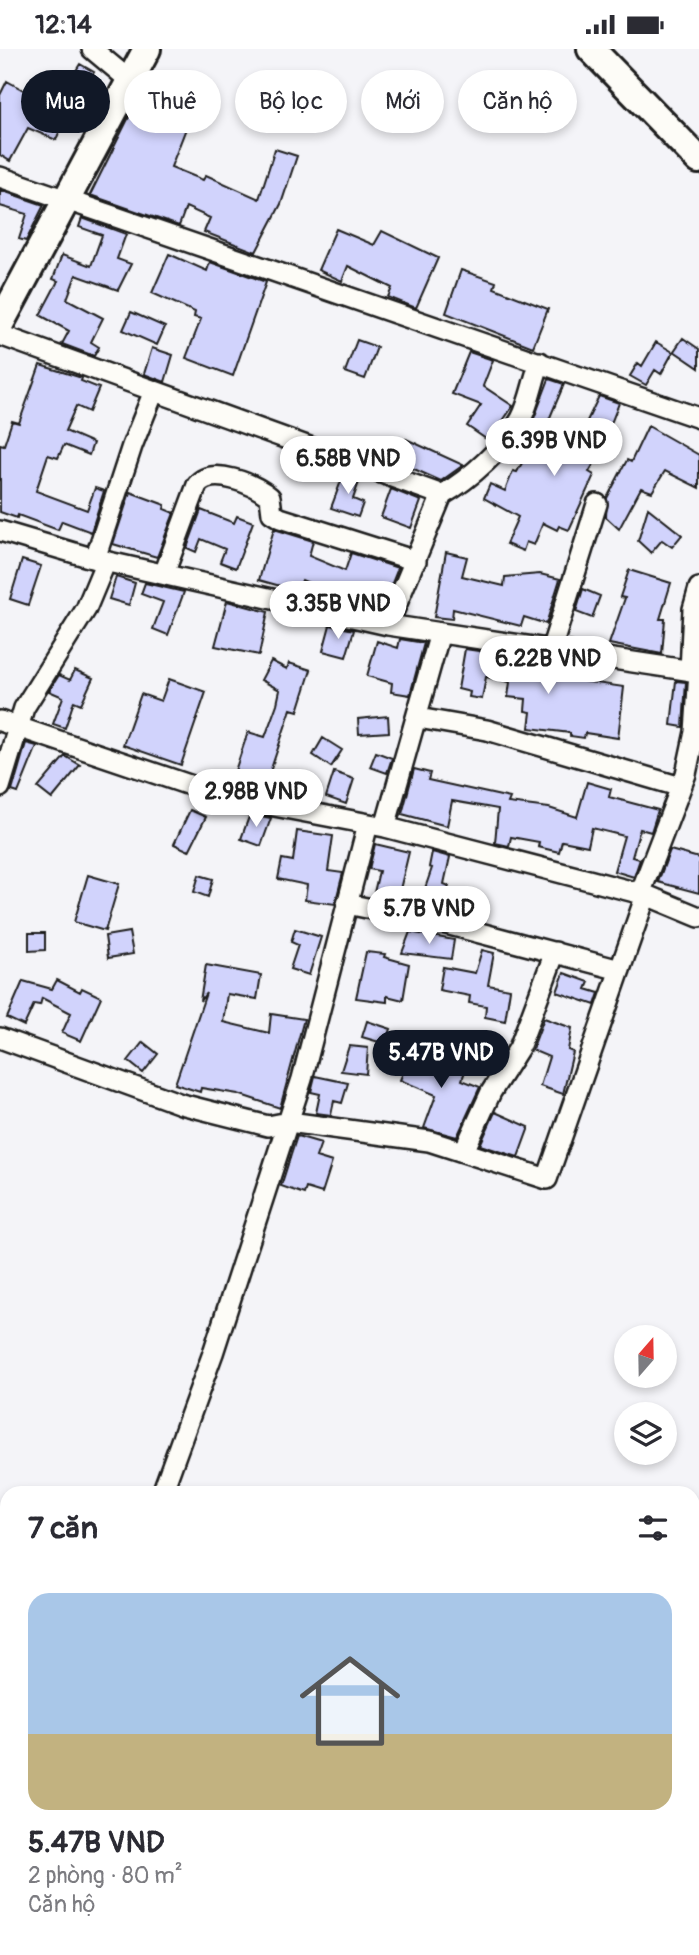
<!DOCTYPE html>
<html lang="vi">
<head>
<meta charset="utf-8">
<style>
  body { margin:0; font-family:Pangolin,sans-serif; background:#f7f7f7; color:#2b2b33; height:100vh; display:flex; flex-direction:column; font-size:26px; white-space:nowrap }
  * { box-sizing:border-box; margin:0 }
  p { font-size:23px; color:#7c7c81 }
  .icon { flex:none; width:38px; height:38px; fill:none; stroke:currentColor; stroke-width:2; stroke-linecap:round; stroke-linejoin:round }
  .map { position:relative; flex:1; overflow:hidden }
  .details { position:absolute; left:0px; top:1437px; width:700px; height:471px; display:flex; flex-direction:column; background:#fff; border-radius:21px 21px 0 0; box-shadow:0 4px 10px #0003 }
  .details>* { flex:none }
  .hud { position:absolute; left:21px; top:21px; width:658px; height:63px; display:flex; gap:14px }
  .needle { width:46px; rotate:20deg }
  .controls { position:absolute; left:614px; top:1276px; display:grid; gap:14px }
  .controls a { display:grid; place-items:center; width:63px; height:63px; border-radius:50%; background:#fff; box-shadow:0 4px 10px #0003; font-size:35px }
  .price { position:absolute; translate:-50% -60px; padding:0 16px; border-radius:24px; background:#fff; color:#222; font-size:23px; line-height:46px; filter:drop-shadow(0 2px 4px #0008) }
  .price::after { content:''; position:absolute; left:50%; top:42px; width:21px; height:16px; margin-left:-10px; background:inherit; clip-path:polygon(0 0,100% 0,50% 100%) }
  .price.on { background:#111827; color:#fff }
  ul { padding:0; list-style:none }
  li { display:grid; align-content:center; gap:14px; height:371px; padding:0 28px }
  li span { display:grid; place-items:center; height:217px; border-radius:21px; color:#555 }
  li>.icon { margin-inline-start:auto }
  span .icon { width:126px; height:126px; fill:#fffc; stroke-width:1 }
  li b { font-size:30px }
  h2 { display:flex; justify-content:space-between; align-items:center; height:84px; padding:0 28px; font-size:30px }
  .tag { padding:0 24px; border-radius:32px; background:#fff; box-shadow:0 4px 10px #0003; font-size:24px; line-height:63px }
  .tag.on { background:#111827; color:#fff }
  .status { display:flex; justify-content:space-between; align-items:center; height:49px; padding:0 35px; background:#fff; direction:ltr }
  .status svg { height:19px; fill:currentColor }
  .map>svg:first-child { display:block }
  .building { fill:#d1d3fc; stroke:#1c1c1c; stroke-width:2 }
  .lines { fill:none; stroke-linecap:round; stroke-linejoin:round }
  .street-casing { stroke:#1c1c1c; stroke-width:24 }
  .secondary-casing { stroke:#1c1c1c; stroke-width:32 }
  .street { stroke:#fdfcf7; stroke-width:19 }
  .secondary { stroke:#fdfcf7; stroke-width:26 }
</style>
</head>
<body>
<div class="status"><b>12:14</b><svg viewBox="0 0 49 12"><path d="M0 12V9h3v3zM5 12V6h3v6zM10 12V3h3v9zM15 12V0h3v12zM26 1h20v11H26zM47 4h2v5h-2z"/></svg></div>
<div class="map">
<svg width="699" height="1906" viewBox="0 0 699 1906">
  <rect width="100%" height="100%" fill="#f4f4f8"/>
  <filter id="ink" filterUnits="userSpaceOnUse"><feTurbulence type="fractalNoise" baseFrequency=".0143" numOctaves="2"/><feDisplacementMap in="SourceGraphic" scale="14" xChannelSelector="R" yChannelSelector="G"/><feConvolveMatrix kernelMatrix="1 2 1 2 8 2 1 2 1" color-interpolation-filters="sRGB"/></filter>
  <g filter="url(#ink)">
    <path class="building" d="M 80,15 L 94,23 L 80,46 L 66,38 Z
      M 7,32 L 43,52 L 40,58 L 65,69 L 56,91 L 28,79 L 10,112 L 0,106 L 0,46 Z
      M 140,46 L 190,69 L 171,118 L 203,131 L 206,126 L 259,150 L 275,100 L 297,107 L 281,155 L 256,203 L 204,183 L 210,169 L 186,158 L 179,177 L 90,146 Z
      M 0,141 L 44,156 L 26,192 L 19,190 L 27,165 L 0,157 Z
      M 82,169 L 126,185 L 117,210 L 131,215 L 118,241 L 76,226 L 67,250 L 103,269 L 91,293 L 99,298 L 94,307 L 62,295 L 69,282 L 40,266 L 58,232 L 53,230 L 62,206 L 91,217 L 102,186 L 79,178 Z
      M 336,180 L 374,196 L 382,182 L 438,209 L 416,259 L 388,248 L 392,239 L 348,217 L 342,232 L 318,221 Z
      M 169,205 L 207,222 L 210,213 L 266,233 L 233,327 L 186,309 L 201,270 L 194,268 L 195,263 L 152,244 Z
      M 461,221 L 496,233 L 494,239 L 548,260 L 533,298 L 446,264 Z
      M 131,263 L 165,278 L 157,296 L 123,281 Z
      M 683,289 L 699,300 L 699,319 L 674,302 Z
      M 357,291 L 377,298 L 365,330 L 345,323 Z
      M 656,293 L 673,303 L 661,325 L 655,321 L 646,336 L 630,327 L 638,314 L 642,317 Z
      M 152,299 L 173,306 L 165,333 L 144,325 Z
      M 469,303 L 493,311 L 483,337 L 513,357 L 489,392 L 467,377 L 481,356 L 452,345 Z
      M 40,316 L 82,329 L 81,332 L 99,339 L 89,363 L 76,357 L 65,382 L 93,394 L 89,406 L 64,396 L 58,409 L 48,406 L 36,442 L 87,461 L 95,439 L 104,442 L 91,483 L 62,472 L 58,481 L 18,466 L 17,469 L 0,463 L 0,395 L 4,396 L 12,372 L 19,374 Z
      M 549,330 L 564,335 L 546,378 L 533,372 Z
      M 599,347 L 619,354 L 610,377 L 612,378 L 608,391 L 589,423 L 594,426 L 569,481 L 559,477 L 557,481 L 543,474 L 534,496 L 526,493 L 523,502 L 506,495 L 518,468 L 484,449 L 490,435 L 505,442 L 513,422 L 517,423 L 541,379 L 576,395 Z
      M 648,377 L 699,406 L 699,439 L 665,422 L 652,443 L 641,439 L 619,480 L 606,468 L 607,449 L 627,411 L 631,413 Z
      M 406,390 L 463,416 L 462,417 L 441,432 L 396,412 Z
      M 344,424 L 360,430 L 353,450 L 363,454 L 358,468 L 331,459 Z
      M 391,440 L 421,452 L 411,479 L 381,468 Z
      M 130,443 L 165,456 L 164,460 L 174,464 L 157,508 L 113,495 Z
      M 648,459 L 682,486 L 672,498 L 662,491 L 651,504 L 638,492 Z
      M 201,461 L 234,474 L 237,467 L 253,473 L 236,519 L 220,513 L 225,500 L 201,490 L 196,503 L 187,499 Z
      M 274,480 L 313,492 L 309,507 L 345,522 L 351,504 L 398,519 L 382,559 L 362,553 L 361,557 L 337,552 L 337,546 L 302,531 L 298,542 L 259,531 Z
      M 446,503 L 467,508 L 462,527 L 504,537 L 505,528 L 540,525 L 560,530 L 546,575 L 524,568 L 521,577 L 453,560 L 452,570 L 434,568 Z
      M 22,511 L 41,517 L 28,556 L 10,550 Z
      M 629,521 L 671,534 L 660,570 L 665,570 L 662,605 L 609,595 L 625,549 L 620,548 Z
      M 116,528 L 135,534 L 129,556 L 109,550 Z
      M 145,534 L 184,543 L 168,586 L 153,580 L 163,553 L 141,545 Z
      M 583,540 L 600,547 L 592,569 L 576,563 Z
      M 227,552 L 268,563 L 259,606 L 215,597 Z
      M 330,576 L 354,581 L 346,608 L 323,602 Z
      M 400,590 L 424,594 L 410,646 L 391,643 L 392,634 L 367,627 L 377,592 L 398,599 Z
      M 465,600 L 506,606 L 504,615 L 569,625 L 568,630 L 624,638 L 618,689 L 585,684 L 584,689 L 570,687 L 570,684 L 529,679 L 531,663 L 525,662 L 526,650 L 508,648 L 510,633 L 486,628 L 482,650 L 469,648 L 470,643 L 458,640 Z
      M 271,612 L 287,620 L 289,614 L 311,621 L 298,662 L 291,660 L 267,732 L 235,722 L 248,683 L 265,688 L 277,655 L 280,641 L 261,631 Z
      M 75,621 L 93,629 L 81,655 L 74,652 L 65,679 L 53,675 L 63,648 L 49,642 L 59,626 L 70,631 Z
      M 169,630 L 206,643 L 181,716 L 123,696 L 141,645 L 161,652 Z
      M 676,632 L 686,633 L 683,678 L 671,676 Z
      M 388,667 L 389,683 L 359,685 L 358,670 Z
      M 323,689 L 342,701 L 331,718 L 313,706 Z
      M 26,694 L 37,697 L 18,744 L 12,742 Z
      M 376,703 L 392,709 L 387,724 L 370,718 Z
      M 65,707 L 80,716 L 52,750 L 38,739 Z
      M 414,720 L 430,724 L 428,731 L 510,749 L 508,754 L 549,759 L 577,768 L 587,733 L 611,740 L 609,748 L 658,761 L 651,783 L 640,780 L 632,808 L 640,810 L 634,828 L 614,822 L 624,787 L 592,779 L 588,797 L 562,792 L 559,803 L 538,798 L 539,793 L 511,788 L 509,797 L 495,794 L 498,760 L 452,752 L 447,777 L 402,765 Z
      M 334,723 L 354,730 L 346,755 L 326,748 Z
      M 190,761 L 206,768 L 189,802 L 174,795 Z
      M 250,765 L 271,769 L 261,797 L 241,790 Z
      M 297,782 L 333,787 L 328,822 L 343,824 L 335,855 L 305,851 L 307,836 L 278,830 L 282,810 L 293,812 Z
      M 375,795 L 409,803 L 397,853 L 373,848 L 379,822 L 369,820 Z
      M 670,801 L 699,809 L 699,844 L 658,833 Z
      M 432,803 L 450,808 L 444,835 L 449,837 L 441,861 L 420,854 L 432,819 L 429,818 Z
      M 88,826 L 119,835 L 105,882 L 74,873 Z
      M 199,826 L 213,830 L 208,848 L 194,843 Z
      M 295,880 L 321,888 L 309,926 L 290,920 L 298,896 L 291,893 Z
      M 129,883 L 133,905 L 108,909 L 105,887 Z
      M 410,883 L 454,891 L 451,910 L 402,904 Z
      M 29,884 L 45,884 L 45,901 L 29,902 Z
      M 482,901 L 494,904 L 488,936 L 510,940 L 505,972 L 485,968 L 486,957 L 469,954 L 470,947 L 439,941 L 443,918 L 475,924 Z
      M 366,903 L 385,905 L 384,908 L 409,915 L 403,951 L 387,947 L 387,953 L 356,949 Z
      M 206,916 L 261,926 L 257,950 L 227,945 L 223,973 L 269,984 L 271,965 L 304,970 L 280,1059 L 238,1045 L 201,1039 L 200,1043 L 175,1035 L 206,944 L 200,952 Z
      M 564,924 L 589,933 L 586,940 L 599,944 L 595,956 L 557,943 Z
      M 57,931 L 80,943 L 82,939 L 101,948 L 81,992 L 62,984 L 71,964 L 42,949 L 40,956 L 34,955 L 24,977 L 7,969 L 23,932 L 52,940 Z
      M 544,969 L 572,979 L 568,1001 L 573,1003 L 563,1045 L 540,1037 L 549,1008 L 532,1001 Z
      M 367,972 L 391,980 L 386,995 L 362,988 Z
      M 143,993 L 158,1005 L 143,1024 L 128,1012 Z
      M 349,997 L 368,999 L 366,1025 L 341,1022 Z
      M 414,998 L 445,1006 L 443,1013 L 465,1022 L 462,1031 L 480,1038 L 457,1088 L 424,1079 L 436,1046 L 400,1031 Z
      M 315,1027 L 348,1034 L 342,1054 L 334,1052 L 331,1066 L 316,1064 L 320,1045 L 311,1043 Z
      M 495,1063 L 529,1078 L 518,1108 L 480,1096 Z
      M 297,1087 L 321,1094 L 316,1108 L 332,1113 L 322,1144 L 306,1139 L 304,1145 L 281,1137 Z"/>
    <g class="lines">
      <g class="street-casing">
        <path id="street" d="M 92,0 L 128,30
          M 0,128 L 699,369
          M 0,286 L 442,446 L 388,576
          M 442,446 C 470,430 505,398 521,370 C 530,353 533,331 540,313
          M 0,482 L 95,510 L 388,576 L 699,623
          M 95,510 L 132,397 L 154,342
          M 164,525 L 197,436 C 212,417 254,435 270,448 L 272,464 L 280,469 L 416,512
          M 551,601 L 597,455
          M 690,622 L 693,560 L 699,539
          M 418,669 L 487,681 L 681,738
          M 0,672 L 222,747 L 385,778 L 440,584
          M 0,738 L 24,659 L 86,560 L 106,512
          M 385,778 L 646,846 L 699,868
          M 640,845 L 686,725 L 695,683 L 699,623
          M 347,855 L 446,875 L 620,921
          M 0,989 L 181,1055 L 268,1077 L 289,1073 L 429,1092 L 547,1130 L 646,846
          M 464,1102 L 491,1043 L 519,999 L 555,903
          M 162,1444 L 213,1304 L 302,1030 L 368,775
          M 0,1508 L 7,1512
          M 0,1681 L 7,1686
          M 693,1849 L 699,1853
          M 293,1900 L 300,1906
          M 548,1900 L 556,1906
          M 186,1906 L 191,1900"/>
      </g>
      <g class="secondary-casing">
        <path id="secondary" d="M 591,0 L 699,111
          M 0,275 L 147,0"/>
      </g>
      <use href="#street" class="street"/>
      <use href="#secondary" class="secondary"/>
    </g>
  </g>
</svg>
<div class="controls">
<a><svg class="needle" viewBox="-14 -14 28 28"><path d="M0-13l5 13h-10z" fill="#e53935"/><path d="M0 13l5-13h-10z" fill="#7c7c81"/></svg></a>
<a><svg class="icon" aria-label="layers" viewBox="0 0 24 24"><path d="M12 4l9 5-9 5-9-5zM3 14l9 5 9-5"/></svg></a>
</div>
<b class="price" style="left:554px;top:429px">6.39B VND</b>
<b class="price" style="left:348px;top:447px">6.58B VND</b>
<b class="price" style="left:338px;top:592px">3.35B VND</b>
<b class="price" style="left:548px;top:647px">6.22B VND</b>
<b class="price" style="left:256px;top:780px">2.98B VND</b>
<b class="price" style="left:429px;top:897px">5.7B VND</b>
<b class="price on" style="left:441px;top:1041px">5.47B VND</b>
<div class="hud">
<a class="tag on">Mua</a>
<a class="tag">Thuê</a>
<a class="tag">Bộ lọc</a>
<a class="tag">Mới</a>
<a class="tag">Căn hộ</a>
</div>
<section class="details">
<h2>7 căn<svg class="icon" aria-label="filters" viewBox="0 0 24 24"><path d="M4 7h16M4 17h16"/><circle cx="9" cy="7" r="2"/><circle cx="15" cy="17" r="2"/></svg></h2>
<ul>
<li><span style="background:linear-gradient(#a9c7e8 65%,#c2b280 0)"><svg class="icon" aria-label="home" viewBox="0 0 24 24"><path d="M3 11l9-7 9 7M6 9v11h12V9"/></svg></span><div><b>5.47B VND</b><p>2 phòng · 80 m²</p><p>Căn hộ</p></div></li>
</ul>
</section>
</div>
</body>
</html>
